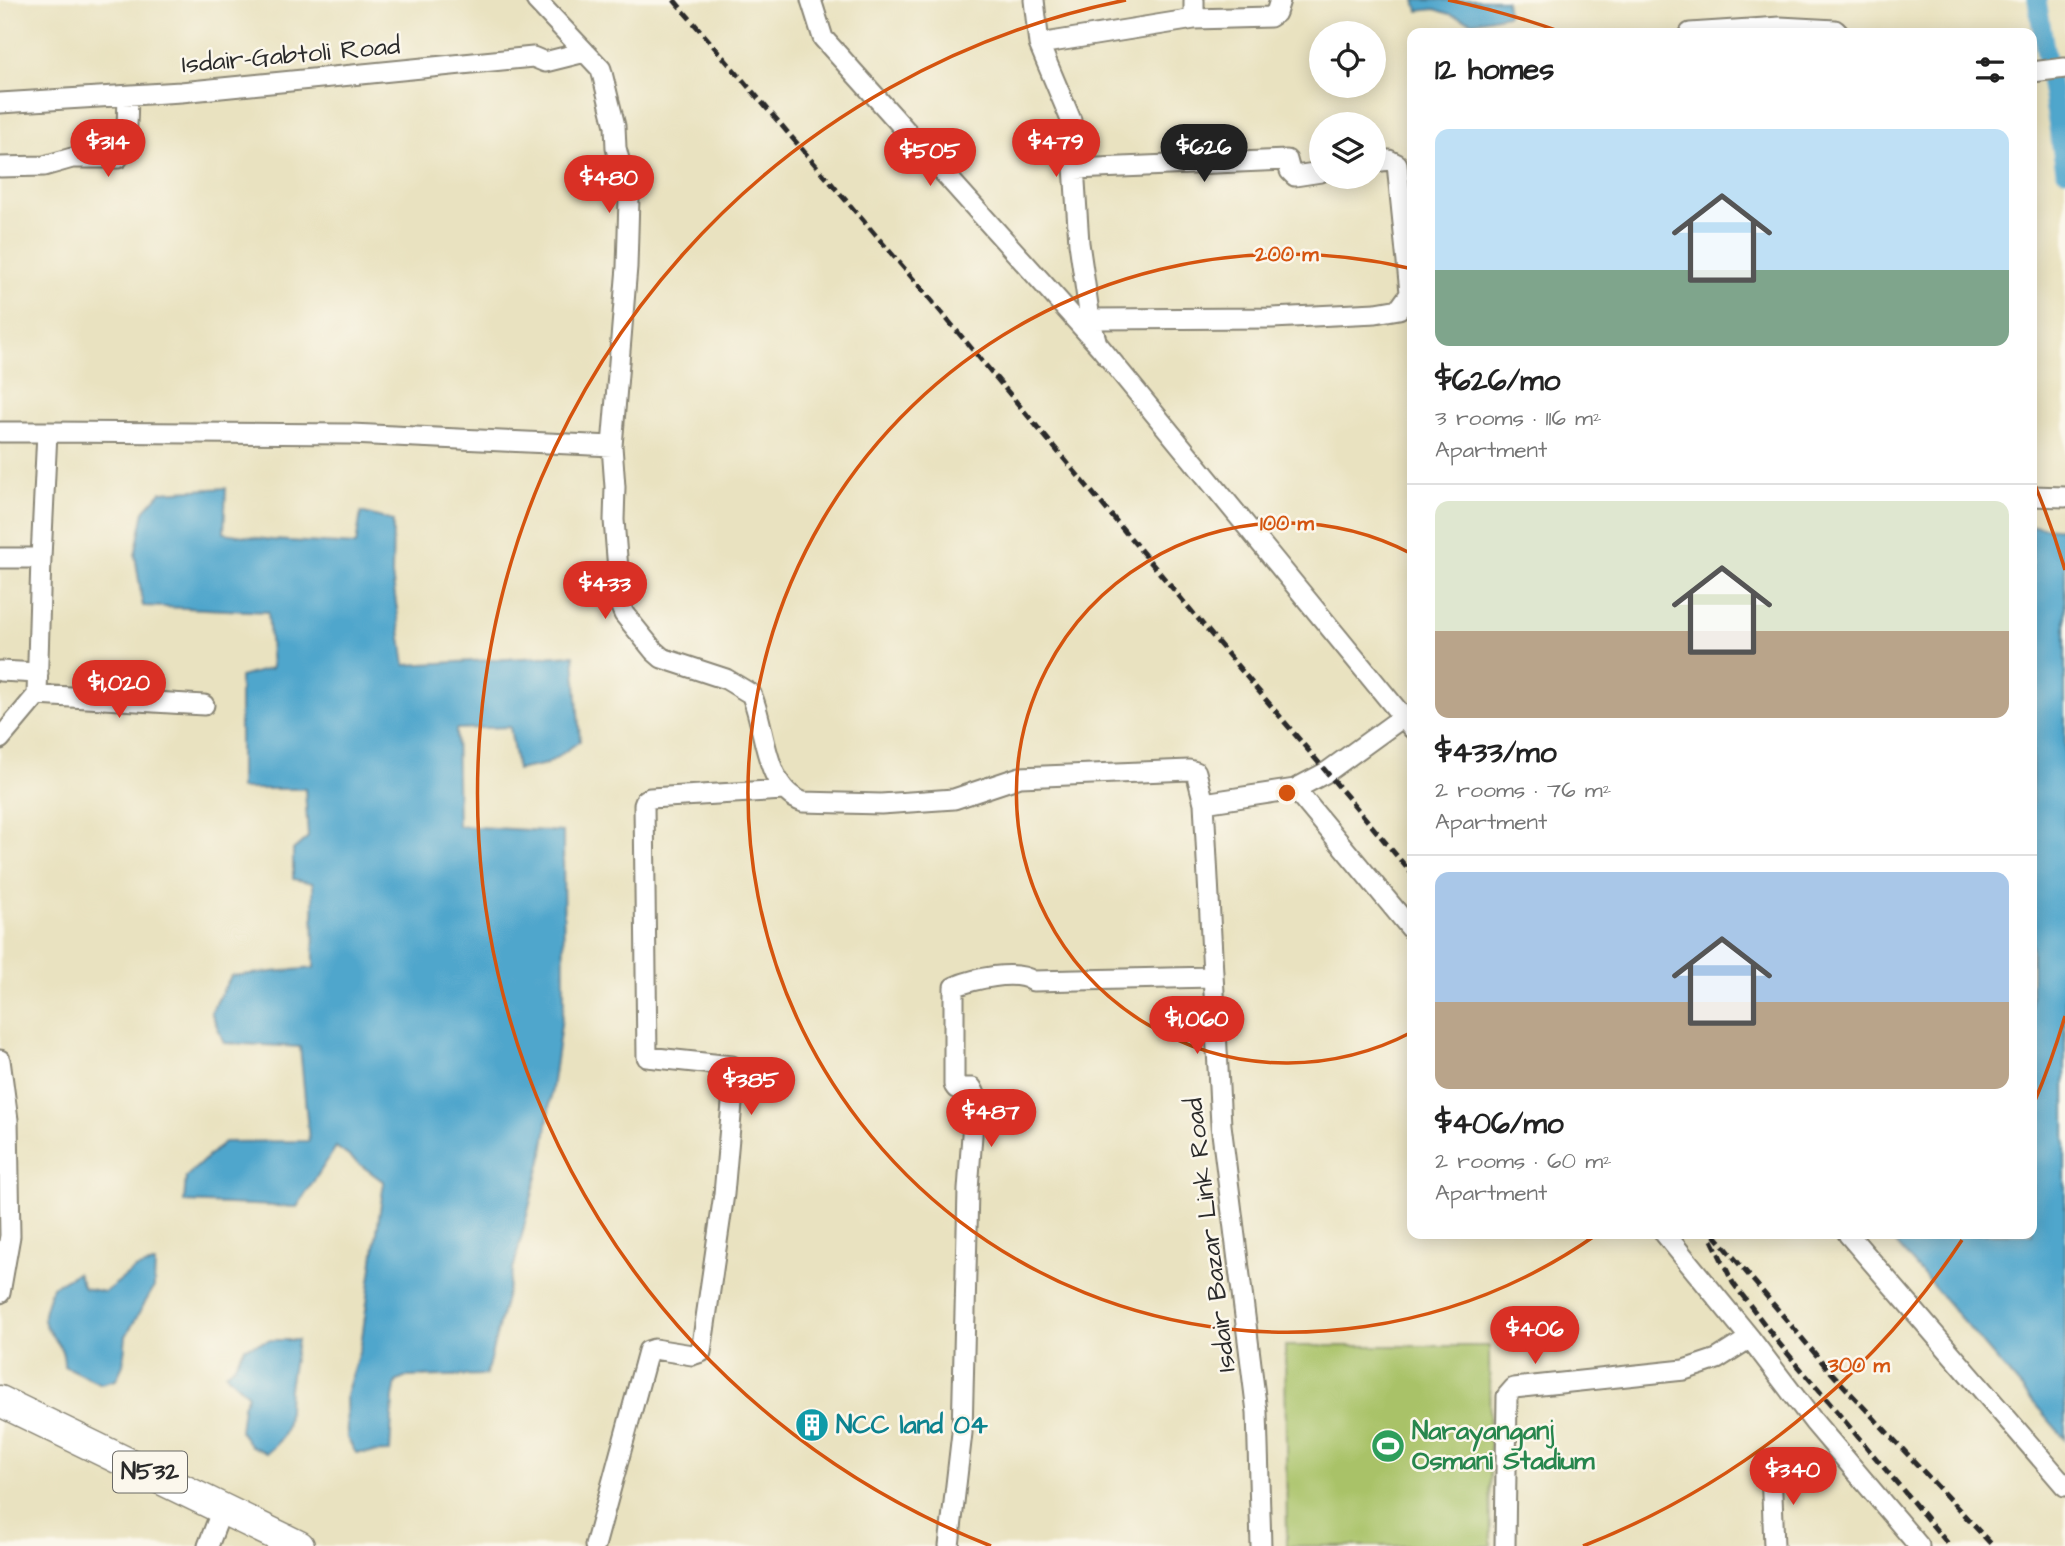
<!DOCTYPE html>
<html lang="en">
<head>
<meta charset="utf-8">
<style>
  body { margin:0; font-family:"Architects Daughter",sans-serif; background:#f6f6f6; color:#222; height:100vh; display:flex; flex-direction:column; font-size:26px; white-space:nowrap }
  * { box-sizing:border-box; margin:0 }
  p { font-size:23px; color:#767676 }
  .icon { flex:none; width:38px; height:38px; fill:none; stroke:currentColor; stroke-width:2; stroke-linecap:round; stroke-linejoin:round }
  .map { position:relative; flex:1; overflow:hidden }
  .details { position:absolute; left:1407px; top:28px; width:630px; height:1211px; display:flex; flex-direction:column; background:#fff; border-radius:14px; box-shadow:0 4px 18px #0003 }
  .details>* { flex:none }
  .buttons { position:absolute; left:1309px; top:21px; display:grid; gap:14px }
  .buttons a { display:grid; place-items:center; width:77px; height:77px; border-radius:50%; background:#fff; box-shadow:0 4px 18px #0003; font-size:35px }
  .price { position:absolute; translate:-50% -60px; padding:0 16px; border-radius:24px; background:#d93025; color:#fff; font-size:23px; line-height:46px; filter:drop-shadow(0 2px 4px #0008) }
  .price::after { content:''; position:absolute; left:50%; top:42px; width:21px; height:16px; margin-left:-10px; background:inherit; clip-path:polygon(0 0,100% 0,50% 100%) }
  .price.selected { background:#222; color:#fff }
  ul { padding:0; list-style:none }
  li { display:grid; align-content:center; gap:14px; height:371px; padding:0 28px }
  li+li { border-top:2px solid #e0e0e0 }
  li span { display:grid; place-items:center; height:217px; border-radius:14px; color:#555 }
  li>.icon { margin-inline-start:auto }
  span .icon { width:126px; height:126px; fill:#fffc; stroke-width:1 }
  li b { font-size:30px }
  h2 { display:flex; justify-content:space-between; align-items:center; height:84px; padding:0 28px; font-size:30px }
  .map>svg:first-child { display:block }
  .grass { fill:#a9c267; stroke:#6a7649; stroke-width:2 }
  .water { fill:#50a6cc; stroke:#3e687c; stroke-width:2 }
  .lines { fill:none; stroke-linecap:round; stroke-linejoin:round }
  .canal { stroke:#50a6cc; stroke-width:19 }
  .minor-casing { stroke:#8a8676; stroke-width:23 }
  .highway-casing { stroke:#8a8676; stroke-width:33 }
  .minor { stroke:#fff; stroke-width:19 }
  .highway { stroke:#fff; stroke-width:30 }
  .rail { stroke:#2b2b2b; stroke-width:5; stroke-dasharray:10 5; stroke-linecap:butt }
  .ring { fill:none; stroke:#d5540f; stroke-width:3.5 }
  .labels { text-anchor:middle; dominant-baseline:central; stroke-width:5; stroke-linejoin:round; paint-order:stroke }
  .shield { fill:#fbf7ec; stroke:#696865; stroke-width:2 }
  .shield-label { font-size:24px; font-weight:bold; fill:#2b2b2b }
  .street-label { font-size:26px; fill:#2b2b2b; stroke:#fbf7ec }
  .culture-label { font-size:26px; font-weight:bold; fill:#0d838f; stroke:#fbf7ec; text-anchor:start }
  .leisure-label { font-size:26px; font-weight:bold; fill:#27864d; stroke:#fbf7ec; text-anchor:start }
  .centre { fill:#d5540f; stroke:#fbf7ec; stroke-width:3.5 }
  .ring-label { font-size:21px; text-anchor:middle; font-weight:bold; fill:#d5540f; stroke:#fbf7ec; stroke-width:5; stroke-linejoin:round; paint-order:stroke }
</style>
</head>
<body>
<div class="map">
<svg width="2065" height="1546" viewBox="0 0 2065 1546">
  <rect width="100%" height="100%" fill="#fbf7ec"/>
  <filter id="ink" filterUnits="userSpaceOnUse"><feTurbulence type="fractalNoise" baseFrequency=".0143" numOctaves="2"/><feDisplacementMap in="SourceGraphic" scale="14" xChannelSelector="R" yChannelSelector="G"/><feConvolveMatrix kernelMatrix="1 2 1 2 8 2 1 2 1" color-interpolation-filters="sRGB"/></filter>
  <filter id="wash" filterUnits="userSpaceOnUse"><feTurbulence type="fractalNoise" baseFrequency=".00686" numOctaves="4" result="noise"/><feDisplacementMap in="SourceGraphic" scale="28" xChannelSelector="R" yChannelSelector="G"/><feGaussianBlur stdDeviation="1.57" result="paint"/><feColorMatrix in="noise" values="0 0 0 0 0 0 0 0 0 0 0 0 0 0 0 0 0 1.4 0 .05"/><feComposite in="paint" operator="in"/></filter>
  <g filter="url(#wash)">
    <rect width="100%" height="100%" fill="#e9e2c0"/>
    <path class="grass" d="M 1285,1346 L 1489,1346 L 1491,1546 L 1287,1546 Z"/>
    <path class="water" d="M 1415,0 L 1506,0 L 1508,15 L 1473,22 L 1435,9 L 1418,11 Z
      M 226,488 L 224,533 L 271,540 L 356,545 L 361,512 L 393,521 L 392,575 L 405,665 L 574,655 L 580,741 L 547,764 L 517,770 L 510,727 L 456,729 L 458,826 L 563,832 L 564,1003 L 543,1153 L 486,1375 L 406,1377 L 396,1382 L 393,1398 L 390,1452 L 356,1453 L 347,1438 L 346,1395 L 361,1345 L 384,1182 L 336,1147 L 297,1207 L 184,1202 L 186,1177 L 224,1142 L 309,1141 L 300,1047 L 224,1043 L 211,1012 L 231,976 L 314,968 L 313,883 L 293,879 L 293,850 L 308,837 L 305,789 L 240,789 L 240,677 L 272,668 L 268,612 L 143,606 L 135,555 L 144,511 L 161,492 Z
      M 2032,526 L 2065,529 L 2065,1439 L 1888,1234 L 2032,1234 Z
      M 155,1263 L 154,1287 L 126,1336 L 123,1365 L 116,1380 L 101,1384 L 64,1366 C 64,1338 48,1340 44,1320 C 42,1311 50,1296 52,1287 L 77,1273 L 84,1288 L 105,1292 L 135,1269 Z
      M 269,1340 L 297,1340 C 295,1356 291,1372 289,1389 C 286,1419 294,1431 267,1453 L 251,1446 L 240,1431 L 243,1406 L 248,1395 L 225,1373 L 234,1366 L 245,1347 Z"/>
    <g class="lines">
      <path class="canal" d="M 2037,0 L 2065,170"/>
    </g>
  </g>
  <g filter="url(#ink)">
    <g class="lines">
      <g class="minor-casing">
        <path id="minor" d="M 536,0 L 601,69 L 615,126 L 616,148 L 629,198 L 627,267 L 612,446
          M 811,0 L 823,38 L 1100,347 L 1412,728
          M 1034,0 L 1039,44 L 1071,120 L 1079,243 L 1090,319 L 1096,340
          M 1194,19 L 1194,0
          M 1690,33 L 1780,27 L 1835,30 L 1838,33
          M 1039,44 L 1194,19 L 1270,17 L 1276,13 L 1280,0
          M 2032,72 L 2065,68
          M 0,103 L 181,92 L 533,57 L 545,62 L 585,52
          M 1374,162 L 1389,160 L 1397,164 L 1410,292
          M 0,167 L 44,166 L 72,158 L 118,158 C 129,143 127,114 128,96
          M 1075,169 L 1287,160 L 1290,171 L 1295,176 L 1321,172
          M 1090,319 L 1272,318 L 1376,313 L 1399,309 L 1412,291
          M 0,432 L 47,432 L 41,558 L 37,695 L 0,739
          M 47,432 L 351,434 L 612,446 L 615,487 L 614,520 L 621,607 L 624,614 L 654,651 L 662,658 L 726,679 L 751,694 C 766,725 763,788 803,802 L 881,804 L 954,799 L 1020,777 L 1189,770 L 1196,772 L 1204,803
          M 2032,496 L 2065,497
          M 0,558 L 41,558
          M 0,671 L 38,673
          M 37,695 L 204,705
          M 1295,789 L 1412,930
          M 0,1060 L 8,1120 L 10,1236 L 0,1293
          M 1665,1234 L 1750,1338 L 1814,1422 L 1919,1546
          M 1848,1234 L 2065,1486
          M 1771,1470 L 1774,1546
          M 208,1546 L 223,1507
          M 595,1546 L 648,1351 L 654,1349 L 692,1355 L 701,1352 L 724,1194 L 735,1070 L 732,1066 L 647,1057 L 644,805 L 646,800 L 650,798 L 784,790
          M 949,1546 L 962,1433 L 968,1190 L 975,1094 L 972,1088 L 956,1088 L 954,1085 L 954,987 C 973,979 1016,969 1033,981 L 1213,977
          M 1261,1546 L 1257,1412 L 1221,1125 L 1204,803 L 1295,789 L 1327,772 L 1403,717
          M 1505,1546 L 1507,1396 L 1514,1388 L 1684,1370 L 1717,1359 L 1750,1338"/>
      </g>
      <g class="highway-casing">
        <path id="highway" d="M 0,1401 L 299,1546"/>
      </g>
      <use href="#minor" class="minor"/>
      <use href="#highway" class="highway"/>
      <path class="rail" d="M 674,0 L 915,281 L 1412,874
        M 1714,1234 L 1828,1369 L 1993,1546
        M 1712,1240 L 1733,1283 L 1778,1342 L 1950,1546"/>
    </g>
  </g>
  <g class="ring">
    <path d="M1412 1032A270 270 0 1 1 1412 554"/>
    <path d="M1596 1235A539 539 0 1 1 1408 268"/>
    <path d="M2065 1016A809 809 0 0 1 2034 1103M1962 1240A809 809 0 0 1 1583 1546M991 1546A809 809 0 0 1 1126 0M1448 0A809 809 0 0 1 1564 33M2034 483A809 809 0 0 1 2065 570"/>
  </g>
  <defs>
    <g id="building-disc" transform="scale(1.75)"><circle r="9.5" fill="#0f9aa8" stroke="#fbf7ec"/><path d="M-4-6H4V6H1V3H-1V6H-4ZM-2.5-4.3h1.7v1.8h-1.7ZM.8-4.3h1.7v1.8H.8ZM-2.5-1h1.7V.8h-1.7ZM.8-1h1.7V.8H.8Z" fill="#fff"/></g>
    <g id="stadium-disc" transform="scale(1.75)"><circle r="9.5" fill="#2e9e5b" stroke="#fbf7ec"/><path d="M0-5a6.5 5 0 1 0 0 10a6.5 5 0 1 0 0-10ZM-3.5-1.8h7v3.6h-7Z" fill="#fff"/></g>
  </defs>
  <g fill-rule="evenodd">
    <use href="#building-disc" x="812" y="1425"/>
    <use href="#stadium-disc" x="1388" y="1446"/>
  </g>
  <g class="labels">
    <rect class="shield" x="113" y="1451.5" width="74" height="41" rx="5"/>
    <g class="shield-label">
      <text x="150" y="1472">N532</text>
    </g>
    <g class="street-label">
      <text transform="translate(291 55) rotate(-5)">Isdair-Gabtoli Road</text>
      <text transform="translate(1210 1235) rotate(-97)">Isdair Bazar Link Road</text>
    </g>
    <g class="culture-label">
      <text x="836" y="1425">NCC land 04</text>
    </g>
    <g class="leisure-label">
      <text x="1412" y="1431">Narayanganj<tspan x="1412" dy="30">Osmani Stadium</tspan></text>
    </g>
  </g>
  <circle cx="1287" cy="793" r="10" class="centre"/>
  <g class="ring-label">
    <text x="1287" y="261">200 m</text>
    <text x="1287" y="530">100 m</text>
    <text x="1859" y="1372">300 m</text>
  </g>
</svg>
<div class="buttons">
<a><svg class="icon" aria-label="locate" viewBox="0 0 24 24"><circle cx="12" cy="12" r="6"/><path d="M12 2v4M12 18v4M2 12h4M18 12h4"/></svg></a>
<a><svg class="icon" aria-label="layers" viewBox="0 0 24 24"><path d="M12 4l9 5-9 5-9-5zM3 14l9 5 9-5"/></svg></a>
</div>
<b class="price" style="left:108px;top:179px">$314</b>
<b class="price" style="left:1056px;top:179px">$479</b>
<b class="price selected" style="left:1204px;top:184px">$626</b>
<b class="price" style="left:930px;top:188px">$505</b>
<b class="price" style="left:609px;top:215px">$480</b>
<b class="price" style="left:605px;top:621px">$433</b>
<b class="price" style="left:119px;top:720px">$1,020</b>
<b class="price" style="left:1197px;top:1056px">$1,060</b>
<b class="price" style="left:751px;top:1117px">$385</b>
<b class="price" style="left:991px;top:1149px">$487</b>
<b class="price" style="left:1535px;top:1366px">$406</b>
<b class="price" style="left:1793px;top:1507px">$340</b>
<section class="details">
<h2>12 homes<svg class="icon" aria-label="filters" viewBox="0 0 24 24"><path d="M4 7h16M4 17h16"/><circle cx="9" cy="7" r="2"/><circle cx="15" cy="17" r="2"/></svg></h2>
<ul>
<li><span style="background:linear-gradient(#bfe0f5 65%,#7fa58c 0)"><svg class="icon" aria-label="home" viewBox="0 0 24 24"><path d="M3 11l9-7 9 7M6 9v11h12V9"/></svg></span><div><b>$626/mo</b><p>3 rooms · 116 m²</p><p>Apartment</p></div></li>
<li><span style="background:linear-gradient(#dfe7d0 60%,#b9a48a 0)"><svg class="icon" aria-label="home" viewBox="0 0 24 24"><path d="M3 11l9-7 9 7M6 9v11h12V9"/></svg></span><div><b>$433/mo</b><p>2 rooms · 76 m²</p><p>Apartment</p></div></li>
<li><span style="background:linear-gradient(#a9c7e8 60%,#b9a48a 0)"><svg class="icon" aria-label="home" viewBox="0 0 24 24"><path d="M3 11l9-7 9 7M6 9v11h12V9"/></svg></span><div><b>$406/mo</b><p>2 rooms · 60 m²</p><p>Apartment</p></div></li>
</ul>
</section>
</div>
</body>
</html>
